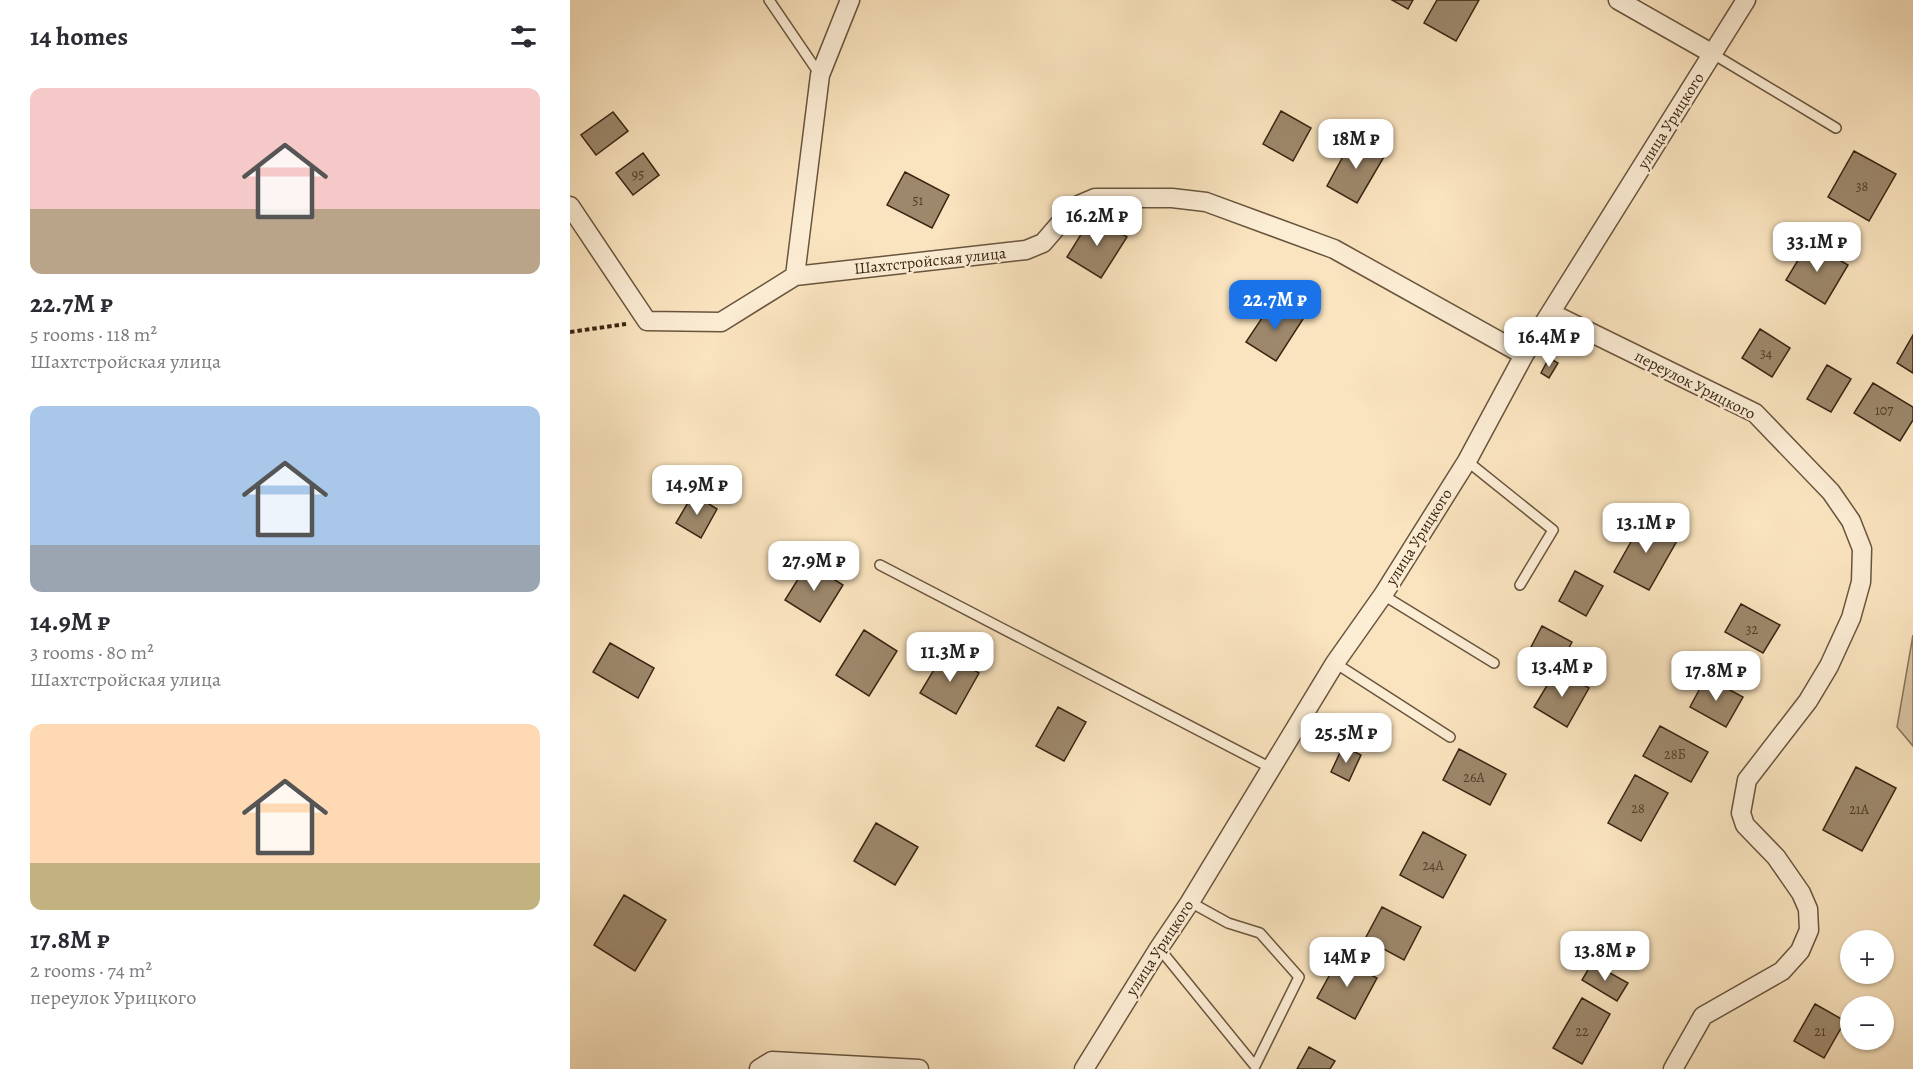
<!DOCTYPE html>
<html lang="en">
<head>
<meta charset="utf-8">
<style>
  body { margin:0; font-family:Alegreya,serif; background:#f7f7f7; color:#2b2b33; height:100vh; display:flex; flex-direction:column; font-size:22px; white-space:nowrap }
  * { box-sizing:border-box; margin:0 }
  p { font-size:20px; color:#7c7c81 }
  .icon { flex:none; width:33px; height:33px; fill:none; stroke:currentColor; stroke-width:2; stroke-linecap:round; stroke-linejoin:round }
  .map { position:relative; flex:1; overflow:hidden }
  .details { display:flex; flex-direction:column; background:#fff; width:570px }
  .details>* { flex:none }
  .controls { position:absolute; left:1270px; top:930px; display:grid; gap:12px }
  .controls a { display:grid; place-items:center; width:54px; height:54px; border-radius:50%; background:#fff; box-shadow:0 2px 4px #0004; font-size:30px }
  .price { position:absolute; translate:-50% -51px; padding:0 14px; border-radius:12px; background:#fff; color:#222; font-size:20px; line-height:39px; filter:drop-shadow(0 2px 3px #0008) }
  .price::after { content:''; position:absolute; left:50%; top:36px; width:18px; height:14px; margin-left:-9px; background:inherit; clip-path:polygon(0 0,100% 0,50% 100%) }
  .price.selected { background:#1a73e8; color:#fff }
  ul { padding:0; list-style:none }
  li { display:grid; align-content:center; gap:12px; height:318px; padding:0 30px }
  li span { display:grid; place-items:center; height:186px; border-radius:12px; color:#555 }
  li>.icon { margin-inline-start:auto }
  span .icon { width:108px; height:108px; fill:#fffc; stroke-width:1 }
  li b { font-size:26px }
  h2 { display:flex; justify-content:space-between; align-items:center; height:72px; padding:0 30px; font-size:26px }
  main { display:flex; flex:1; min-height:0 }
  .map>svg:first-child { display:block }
  .green { fill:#d9c4a2; stroke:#89745a; stroke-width:1.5 }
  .building { fill:#9d886c; stroke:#392512; stroke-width:1.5 }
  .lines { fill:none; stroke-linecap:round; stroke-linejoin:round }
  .service-casing { stroke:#69553d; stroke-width:12 }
  .minor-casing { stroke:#69553d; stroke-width:21 }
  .path { stroke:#392512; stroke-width:4; stroke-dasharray:4.5 3; stroke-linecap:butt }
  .service { stroke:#fcedd5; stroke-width:9 }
  .minor { stroke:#fcedd5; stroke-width:18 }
  .labels { text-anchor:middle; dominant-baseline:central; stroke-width:4.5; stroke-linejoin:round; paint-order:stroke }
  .number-label { font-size:14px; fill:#523e28 }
  .street-label { font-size:16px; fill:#392512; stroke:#fcedd5 }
</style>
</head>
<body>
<main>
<section class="details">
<h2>14 homes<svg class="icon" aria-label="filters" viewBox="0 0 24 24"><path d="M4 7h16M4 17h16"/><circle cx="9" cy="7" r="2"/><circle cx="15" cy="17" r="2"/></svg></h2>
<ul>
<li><span style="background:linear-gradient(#f6c9c9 65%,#b9a48a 0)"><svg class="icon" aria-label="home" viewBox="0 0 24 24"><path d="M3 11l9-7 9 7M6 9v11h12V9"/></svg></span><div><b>22.7M ₽</b><p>5 rooms · 118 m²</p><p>Шахтстройская улица</p></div></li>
<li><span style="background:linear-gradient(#a9c7e8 75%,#9aa5b1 0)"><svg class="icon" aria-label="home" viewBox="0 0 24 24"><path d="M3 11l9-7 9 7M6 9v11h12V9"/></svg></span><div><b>14.9M ₽</b><p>3 rooms · 80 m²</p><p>Шахтстройская улица</p></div></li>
<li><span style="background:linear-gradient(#ffd9b3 75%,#c2b280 0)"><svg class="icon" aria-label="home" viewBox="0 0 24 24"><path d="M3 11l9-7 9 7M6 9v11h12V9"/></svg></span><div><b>17.8M ₽</b><p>2 rooms · 74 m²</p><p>переулок Урицкого</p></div></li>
</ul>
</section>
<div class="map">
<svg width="1343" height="1069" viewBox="0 0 1343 1069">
  <rect width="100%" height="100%" fill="#fae4bf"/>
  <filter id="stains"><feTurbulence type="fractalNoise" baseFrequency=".00333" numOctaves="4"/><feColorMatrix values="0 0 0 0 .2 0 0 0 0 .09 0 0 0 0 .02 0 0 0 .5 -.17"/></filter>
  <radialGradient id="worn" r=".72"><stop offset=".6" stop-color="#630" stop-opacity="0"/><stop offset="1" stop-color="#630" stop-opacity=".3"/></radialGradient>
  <path class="green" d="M 1343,635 L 1343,746 L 1327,727 Z"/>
  <path class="building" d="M 822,0 L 843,0 L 838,9 Z
    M 867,0 L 909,0 L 886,41 L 854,23 Z
    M 711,111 L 741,128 L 723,161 L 693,144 Z
    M 43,112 L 58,131 L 26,155 L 11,135 Z
    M 783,138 L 815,155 L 787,203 L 757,186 Z
    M 1284,151 L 1326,174 L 1299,221 L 1258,197 Z
    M 73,153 L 89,175 L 63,195 L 46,173 Z
    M 335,172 L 379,195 L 362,228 L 317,205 Z
    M 523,215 L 557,237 L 531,278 L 497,257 Z
    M 1239,242 L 1278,265 L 1255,304 L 1216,280 Z
    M 704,300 L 733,319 L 706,361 L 676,342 Z
    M 1190,329 L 1220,348 L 1202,377 L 1172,358 Z
    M 1343,335 L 1343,373 L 1327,363 Z
    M 979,358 L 988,363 L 979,378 L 971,373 Z
    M 1257,365 L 1281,379 L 1261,412 L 1237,399 Z
    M 1303,383 L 1343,407 L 1343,420 L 1330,441 L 1284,413 Z
    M 123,494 L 147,509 L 131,538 L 106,523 Z
    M 1075,517 L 1108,539 L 1079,590 L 1044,572 Z
    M 238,563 L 273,585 L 250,622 L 215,600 Z
    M 1005,571 L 1033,586 L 1016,616 L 989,601 Z
    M 1171,604 L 1210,625 L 1193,653 L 1155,632 Z
    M 972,626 L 1002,642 L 990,665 L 960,649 Z
    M 294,630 L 327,651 L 299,696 L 266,675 Z
    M 40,643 L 84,668 L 68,698 L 23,672 Z
    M 374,653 L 409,673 L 386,714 L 350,693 Z
    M 987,669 L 1019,688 L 997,727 L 964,707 Z
    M 1136,677 L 1173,697 L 1156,727 L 1120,707 Z
    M 488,707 L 516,722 L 494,761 L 466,746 Z
    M 1090,726 L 1138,752 L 1121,782 L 1073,756 Z
    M 773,746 L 791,755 L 779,781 L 761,772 Z
    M 889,749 L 936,774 L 920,805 L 873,780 Z
    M 1286,767 L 1326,788 L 1292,851 L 1253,830 Z
    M 1065,775 L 1098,793 L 1071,841 L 1038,823 Z
    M 306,823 L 348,847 L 325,885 L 284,861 Z
    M 853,832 L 896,855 L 873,898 L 830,875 Z
    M 54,895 L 96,920 L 65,971 L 24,945 Z
    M 812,907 L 851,927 L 834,960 L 795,939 Z
    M 769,958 L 807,978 L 785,1019 L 747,998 Z
    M 1022,963 L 1058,983 L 1047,1001 L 1012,980 Z
    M 1012,998 L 1040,1014 L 1012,1064 L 983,1048 Z
    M 1245,1004 L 1275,1021 L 1254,1058 L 1224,1041 Z
    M 739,1047 L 765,1061 L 760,1069 L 727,1069 Z"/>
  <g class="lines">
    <g class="service-casing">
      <path id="service" d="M 199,0 L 250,75
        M 1143,54 L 1266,128
        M 897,461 L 983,530 L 950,585
        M 310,565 L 701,768
        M 813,595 L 924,663
        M 765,663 L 880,737
        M 589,948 L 685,1066 L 729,977 L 690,933 L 658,923 L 620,902"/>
    </g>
    <g class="minor-casing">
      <path id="minor" d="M 1048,0 L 1143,54
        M 0,206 L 77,321 L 151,322 L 225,276 L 456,250 L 473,243 L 504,207 L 525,198 L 602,198 L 636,202 L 764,249 L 954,355
        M 225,276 L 250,75 L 280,0
        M 981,313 L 1185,413 L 1261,492 L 1281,521 L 1292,549 L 1291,582 L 1281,618 L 1259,666 L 1238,701 L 1177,780 L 1171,813 L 1175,825 L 1206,857 L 1231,893 L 1238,909 L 1239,930 L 1230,951 L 1212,971 L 1133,1016 L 1103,1069
        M 189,1069 L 202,1061 L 349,1069
        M 514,1069 L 589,948 L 620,902 L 765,663 L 813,595 L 897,461 L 954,355 L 1176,0"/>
    </g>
    <path class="path" d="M 0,332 L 56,324"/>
    <use href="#service" class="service"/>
    <use href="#minor" class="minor"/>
  </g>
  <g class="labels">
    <g class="number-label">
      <text x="68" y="174">95</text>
      <text x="1292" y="186">38</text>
      <text x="348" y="200">51</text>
      <text x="1196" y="353">34</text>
      <text x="1314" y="410">107</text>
      <text x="1182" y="629">32</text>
      <text x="1105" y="754">28Б</text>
      <text x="904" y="777">26А</text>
      <text x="1068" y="808">28</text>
      <text x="1289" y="809">21А</text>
      <text x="863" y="865">24А</text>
      <text x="1012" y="1031">22</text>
      <text x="1250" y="1031">21</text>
    </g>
    <g class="street-label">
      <text transform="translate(1101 121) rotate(-58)">улица Урицкого</text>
      <text transform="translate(360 261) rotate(-6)">Шахтстройская улица</text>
      <text transform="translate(1125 385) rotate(27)">переулок Урицкого</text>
      <text transform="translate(849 537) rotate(-58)">улица Урицкого</text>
      <text transform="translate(590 948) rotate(-57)">улица Урицкого</text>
    </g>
  </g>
  <rect width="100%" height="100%" filter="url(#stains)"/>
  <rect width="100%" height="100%" fill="url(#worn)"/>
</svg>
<div class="controls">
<a>+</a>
<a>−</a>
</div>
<b class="price" style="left:786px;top:170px">18M ₽</b>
<b class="price" style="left:527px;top:247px">16.2M ₽</b>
<b class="price" style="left:1247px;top:273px">33.1M ₽</b>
<b class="price selected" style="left:705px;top:331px">22.7M ₽</b>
<b class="price" style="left:979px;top:368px">16.4M ₽</b>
<b class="price" style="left:127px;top:516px">14.9M ₽</b>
<b class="price" style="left:1076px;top:554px">13.1M ₽</b>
<b class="price" style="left:244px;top:592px">27.9M ₽</b>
<b class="price" style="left:380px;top:683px">11.3M ₽</b>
<b class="price" style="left:992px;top:698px">13.4M ₽</b>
<b class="price" style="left:1146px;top:702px">17.8M ₽</b>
<b class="price" style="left:776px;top:764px">25.5M ₽</b>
<b class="price" style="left:1035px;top:982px">13.8M ₽</b>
<b class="price" style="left:777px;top:988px">14M ₽</b>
</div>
</main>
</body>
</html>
